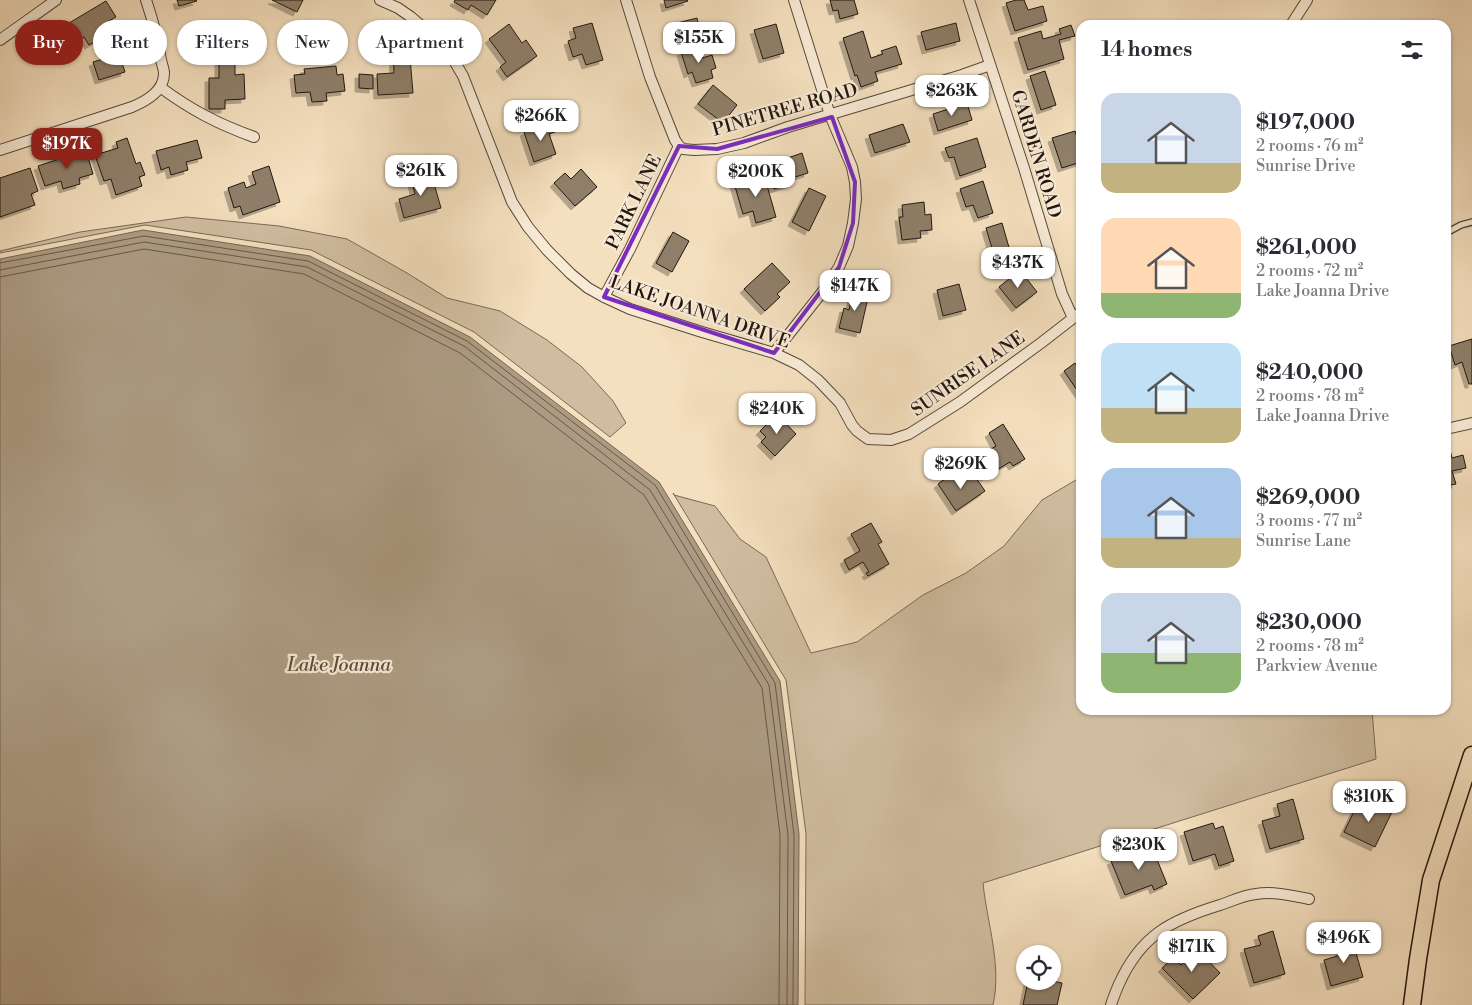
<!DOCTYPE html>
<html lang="en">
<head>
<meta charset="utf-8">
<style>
  body { margin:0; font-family:"Libre Bodoni",serif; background:#f7f7f7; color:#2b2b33; height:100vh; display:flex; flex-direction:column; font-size:19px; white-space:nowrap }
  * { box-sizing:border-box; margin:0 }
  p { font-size:16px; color:#7c7c81 }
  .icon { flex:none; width:28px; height:28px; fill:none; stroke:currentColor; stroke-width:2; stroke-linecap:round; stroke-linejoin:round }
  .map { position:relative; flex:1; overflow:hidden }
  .drawer { position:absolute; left:1076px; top:20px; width:375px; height:695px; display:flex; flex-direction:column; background:#fff; border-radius:15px; box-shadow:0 1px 4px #0004 }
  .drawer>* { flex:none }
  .top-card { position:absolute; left:15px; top:20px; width:475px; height:45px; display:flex; gap:10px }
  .buttons { position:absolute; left:1016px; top:945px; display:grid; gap:10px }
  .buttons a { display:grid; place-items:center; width:45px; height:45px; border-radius:50%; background:#fff; box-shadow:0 1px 4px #0004; font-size:25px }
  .price { position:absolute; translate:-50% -42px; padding:0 11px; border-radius:10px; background:#fff; color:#222; font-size:16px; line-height:32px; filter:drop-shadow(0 1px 2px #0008) }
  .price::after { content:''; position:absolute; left:50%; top:30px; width:15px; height:11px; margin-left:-8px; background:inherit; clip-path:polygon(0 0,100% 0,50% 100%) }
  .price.on { background:#8f2418; color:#fff }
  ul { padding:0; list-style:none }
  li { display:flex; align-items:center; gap:15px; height:125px; padding:0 25px }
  li span { display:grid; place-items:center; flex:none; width:140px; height:100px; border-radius:15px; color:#555 }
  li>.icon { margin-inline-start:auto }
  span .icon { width:60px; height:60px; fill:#fffc; stroke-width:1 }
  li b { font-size:21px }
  h2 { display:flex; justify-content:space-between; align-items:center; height:60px; padding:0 25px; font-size:21px }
  .chip { padding:0 18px; border-radius:22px; background:#fff; box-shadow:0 1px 4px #0004; font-size:18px; line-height:45px }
  .chip.on { background:#8f2418; color:#fff }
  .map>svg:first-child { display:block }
  .green { fill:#d0bda0; stroke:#786a58 }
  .water { fill:#ac9b82; stroke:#746654 }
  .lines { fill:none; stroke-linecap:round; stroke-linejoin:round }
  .shore { stroke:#665948; stroke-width:1 }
  .building { fill:#8f7f6a; stroke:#21170f; filter:url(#shadow) }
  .service-casing { stroke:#56493b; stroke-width:8 }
  .minor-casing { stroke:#56493b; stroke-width:12 }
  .primary-casing { stroke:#21170f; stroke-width:19 }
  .service { stroke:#f8ead5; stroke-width:5 }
  .minor { stroke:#f8ead5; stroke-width:10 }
  .primary { stroke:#f4dfbe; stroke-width:16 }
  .marked { fill:none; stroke:#7b2cbf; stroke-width:4; stroke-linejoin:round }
  .labels { text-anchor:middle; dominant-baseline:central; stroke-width:4.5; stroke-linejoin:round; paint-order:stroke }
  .street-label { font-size:18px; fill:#21170f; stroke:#f8ead5 }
  .water-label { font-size:19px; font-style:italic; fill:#594c3d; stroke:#f8ead5 }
</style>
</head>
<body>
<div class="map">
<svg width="1472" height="1005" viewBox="0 0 1472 1005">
  <defs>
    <filter id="shadow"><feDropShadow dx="-4" dy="4" stdDeviation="0" flood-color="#0004"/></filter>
  </defs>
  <rect width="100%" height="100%" fill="#f4dfbe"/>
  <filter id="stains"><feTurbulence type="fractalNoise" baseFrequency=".004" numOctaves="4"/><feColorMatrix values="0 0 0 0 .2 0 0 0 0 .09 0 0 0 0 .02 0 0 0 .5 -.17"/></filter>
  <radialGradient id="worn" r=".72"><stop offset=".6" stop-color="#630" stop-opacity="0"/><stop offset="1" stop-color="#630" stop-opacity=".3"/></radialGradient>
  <path class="green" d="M 186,217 L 279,226 L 347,239 L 407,273 L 447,298 L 500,311 L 547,340 L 582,367 L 613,401 L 626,423 L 610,437 L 474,332 L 311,250 L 145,225 L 0,253 L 0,251 L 80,232 Z
    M 1081,477 L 1081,710 L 1372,710 L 1376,759 L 983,883 C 987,923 1002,965 993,1005 L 805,1005 L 806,834 L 786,680 L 673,493 L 674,495 L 715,506 L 740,539 L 766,557 L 811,653 L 857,642 L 923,595 L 966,573 L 1004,546 L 1042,500 Z"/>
  <path class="water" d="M 143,230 L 310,256 L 470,337 L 659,482 L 780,681 L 799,834 L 798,1005 L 0,1005 L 0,259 Z"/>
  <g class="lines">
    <path class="shore" d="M 0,263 L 144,236 L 308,261 L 467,341 L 655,485 L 775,683 L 794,835 L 793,1005
      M 0,270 L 144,242 L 307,267 L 464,346 L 650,490 L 769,685 L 788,835 L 787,1005
      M 0,277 L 144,249 L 304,274 L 460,353 L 644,495 L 762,688 L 780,835 L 779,1005"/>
  </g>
  <path class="building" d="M 177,0 L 196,0 L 197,1 L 179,6 Z
    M 272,0 L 303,0 L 297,12 Z
    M 455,0 L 496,0 L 487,15 L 471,5 L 468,10 L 454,2 Z
    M 664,0 L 687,0 L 688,1 L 666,8 Z
    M 830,0 L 854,0 L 858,14 L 840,19 L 838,10 L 833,11 Z
    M 1016,0 L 1024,0 L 1028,10 L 1043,6 L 1047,21 L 1015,31 L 1006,3 Z
    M 106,1 L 116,17 L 100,26 L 106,35 L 89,45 L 84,37 L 79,40 L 69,23 Z
    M 697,18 L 702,40 L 679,46 L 673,24 Z
    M 592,23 L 603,60 L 586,65 L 582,54 L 573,57 L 568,41 L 576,38 L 573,28 Z
    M 956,23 L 960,41 L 926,50 L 921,32 Z
    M 509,24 L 522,43 L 526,40 L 537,56 L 507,77 L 500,67 L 506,62 L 489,39 Z
    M 776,24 L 784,53 L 763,59 L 754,30 Z
    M 1071,25 L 1075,36 L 1059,40 L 1064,59 L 1028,70 L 1018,38 L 1041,31 L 1043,39 L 1061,34 L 1059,29 Z
    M 863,31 L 871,58 L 883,54 L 881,51 L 896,46 L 902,64 L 875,72 L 878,81 L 861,87 L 857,75 L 855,76 L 843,38 Z
    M 409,46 L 413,93 L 378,95 L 377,74 L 394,73 L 393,47 Z
    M 699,46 L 702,58 L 712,55 L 716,68 L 711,70 L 713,78 L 696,83 L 692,72 L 688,74 L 681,52 Z
    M 119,54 L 125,72 L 99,80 L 93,62 Z
    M 219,61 L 235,61 L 235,75 L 244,74 L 245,99 L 225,100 L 225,109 L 209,109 L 209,78 L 219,78 Z
    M 336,66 L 337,75 L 343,74 L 345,91 L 326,93 L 327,101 L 312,102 L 310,92 L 296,93 L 294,75 L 305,74 L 304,69 Z
    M 1045,71 L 1056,105 L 1041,110 L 1030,76 Z
    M 359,74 L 373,75 L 373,89 L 359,88 Z
    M 713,85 L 737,105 L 723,123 L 698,104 Z
    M 967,103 L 972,120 L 938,131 L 933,114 Z
    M 552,122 L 555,132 L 549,134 L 556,154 L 534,162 L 524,132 Z
    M 903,124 L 910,142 L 875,153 L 869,135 Z
    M 1075,131 L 1081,150 L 1081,162 L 1062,168 L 1052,138 Z
    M 127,138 L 136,164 L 140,162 L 145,175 L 139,177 L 142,186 L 116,195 L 111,179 L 104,181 L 95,155 L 118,148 L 116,142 Z
    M 977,138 L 986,167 L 960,176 L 954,157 L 949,158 L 945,148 Z
    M 197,140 L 202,158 L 186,162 L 188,170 L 171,175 L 169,167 L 161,170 L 156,151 Z
    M 86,150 L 93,174 L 79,178 L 80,184 L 63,189 L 61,181 L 45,186 L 38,166 Z
    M 802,153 L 808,173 L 792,178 L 793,183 L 774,189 L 767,169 L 783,163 L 782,160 Z
    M 269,166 L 280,202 L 243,215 L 240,206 L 234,208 L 228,188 L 244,182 L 246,188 L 256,184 L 252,172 Z
    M 30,168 L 38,191 L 31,194 L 35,205 L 0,217 L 0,178 Z
    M 581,169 L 597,187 L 575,206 L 554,183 L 565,173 L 571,179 Z
    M 431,173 L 441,208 L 404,218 L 399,199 L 415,194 L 411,178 Z
    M 764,175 L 776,217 L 756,223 L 753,211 L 743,214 L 734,183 Z
    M 983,181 L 993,213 L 978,218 L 973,205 L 966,207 L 960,189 Z
    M 809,188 L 826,196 L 809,231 L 792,222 Z
    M 924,202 L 925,215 L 931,214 L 932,230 L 920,231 L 921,238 L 902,240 L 899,217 L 903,217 L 902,205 Z
    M 1002,223 L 1010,251 L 994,255 L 986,228 Z
    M 673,232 L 689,241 L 672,272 L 656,263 Z
    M 772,263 L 790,282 L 777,294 L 780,297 L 765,311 L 744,289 Z
    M 1020,270 L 1037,292 L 1016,308 L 999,287 Z
    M 959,284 L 966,310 L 943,316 L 937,290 Z
    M 854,289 L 869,293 L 860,333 L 839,328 L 844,308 L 849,310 Z
    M 1472,339 L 1472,384 L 1469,384 L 1462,362 L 1455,365 L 1449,346 Z
    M 1075,363 L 1081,373 L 1081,396 L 1064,371 Z
    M 777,414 L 796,434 L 775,456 L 761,442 L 766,437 L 760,431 Z
    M 1003,424 L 1025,459 L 1013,466 L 1010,462 L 985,477 L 975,459 L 996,446 L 989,433 Z
    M 1446,450 L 1450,450 L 1452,458 L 1463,455 L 1466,468 L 1452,471 L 1456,484 L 1446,486 Z
    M 954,472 L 960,480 L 972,472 L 985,491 L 956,511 L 938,484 Z
    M 871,523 L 882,542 L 878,544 L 889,564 L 868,576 L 866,573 L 869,572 L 863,562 L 849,570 L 844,560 L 860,551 L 851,534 Z
    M 1293,799 L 1304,839 L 1270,849 L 1262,821 L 1280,816 L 1277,804 Z
    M 1375,801 L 1393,810 L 1375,847 L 1344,832 L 1358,803 L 1371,809 Z
    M 1213,823 L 1215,829 L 1223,826 L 1234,861 L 1219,866 L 1215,854 L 1193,861 L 1184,832 Z
    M 1151,845 L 1167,884 L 1154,890 L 1152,885 L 1125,895 L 1111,861 Z
    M 1273,931 L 1285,974 L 1254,983 L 1244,949 L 1261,945 L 1258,936 Z
    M 1351,936 L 1363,977 L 1331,986 L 1324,960 L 1341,955 L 1337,940 Z
    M 1197,949 L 1220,973 L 1193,999 L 1162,968 L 1173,958 L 1181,965 Z
    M 1028,981 L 1052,981 L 1062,983 L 1057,1005 L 1023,1005 Z"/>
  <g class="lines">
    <g class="service-casing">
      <path id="service" d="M 1446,233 L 1461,225 L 1472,222"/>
    </g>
    <g class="minor-casing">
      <path id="minor" d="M 380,0 L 398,8 L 411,17 L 443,44 L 449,52 L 463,76 L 512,202 L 528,227 L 547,250 L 571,274 L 588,288 L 604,297 L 630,309 L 702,332 L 774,353 L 799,365 L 818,380 L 840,403 L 852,425 L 857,431 L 868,439 L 891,440 L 909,434 L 960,402 L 1041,343 L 1081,312
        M 626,0 L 650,77 L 675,140 L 679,146 L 683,149 L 694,150 L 717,149 L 744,143 L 788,127 L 962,75 L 990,65
        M 969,0 L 1024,168 L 1062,294 L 1073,318
        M 1291,25 L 1307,0
        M 0,40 L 56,0
        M 160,87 C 191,110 218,124 254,137
        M 0,150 L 132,107 C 146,101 165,91 164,72 C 163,66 160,59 160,53 C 157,34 152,18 146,0
        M 604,297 L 630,249 L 679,146
        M 774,353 L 827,286 L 839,267 L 848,246 L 853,223 L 856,199 L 855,182 L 852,167 L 830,115 L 794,0
        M 1446,429 L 1472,423
        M 1111,1005 C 1113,998 1116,991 1119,984 C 1141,935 1171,920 1220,905 C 1232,901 1244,895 1256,894 C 1274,891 1292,896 1309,899"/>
    </g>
    <g class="primary-casing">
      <path id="primary" d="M 1412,1005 L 1418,959 L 1431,880 L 1472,755"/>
    </g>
    <use href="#service" class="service"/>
    <use href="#minor" class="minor"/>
    <use href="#primary" class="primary"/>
  </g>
  <path class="marked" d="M 832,117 L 855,182 L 853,223 L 839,267 L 774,353 L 604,297 L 679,146 L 717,149 Z"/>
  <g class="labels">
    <g class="street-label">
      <text transform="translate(785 110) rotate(-16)">PINETREE ROAD</text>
      <text transform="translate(1036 154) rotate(73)">GARDEN ROAD</text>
      <text transform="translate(634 202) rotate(-64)">PARK LANE</text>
      <text transform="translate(700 312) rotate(19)">LAKE JOANNA DRIVE</text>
      <text transform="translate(968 374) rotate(-35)">SUNRISE LANE</text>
    </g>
    <g class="water-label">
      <text x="339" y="665">Lake Joanna</text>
    </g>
  </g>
  <rect width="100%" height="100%" filter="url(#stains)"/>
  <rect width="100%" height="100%" fill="url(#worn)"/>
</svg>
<div class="buttons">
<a><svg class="icon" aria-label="locate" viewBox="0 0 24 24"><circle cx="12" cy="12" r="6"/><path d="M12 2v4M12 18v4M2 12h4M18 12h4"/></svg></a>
</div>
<b class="price" style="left:699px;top:64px">$155K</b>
<b class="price" style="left:952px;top:117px">$263K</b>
<b class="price" style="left:541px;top:142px">$266K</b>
<b class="price on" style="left:67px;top:170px">$197K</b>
<b class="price" style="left:421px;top:197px">$261K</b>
<b class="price" style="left:756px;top:198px">$200K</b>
<b class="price" style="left:1018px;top:289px">$437K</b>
<b class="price" style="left:855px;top:312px">$147K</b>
<b class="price" style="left:777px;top:435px">$240K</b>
<b class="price" style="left:961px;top:490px">$269K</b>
<b class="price" style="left:1369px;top:823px">$310K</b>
<b class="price" style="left:1139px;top:871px">$230K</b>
<b class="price" style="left:1344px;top:964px">$496K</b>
<b class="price" style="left:1192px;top:973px">$171K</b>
<div class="top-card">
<a class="chip on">Buy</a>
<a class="chip">Rent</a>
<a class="chip">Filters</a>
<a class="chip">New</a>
<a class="chip">Apartment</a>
</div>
<section class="drawer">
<h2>14 homes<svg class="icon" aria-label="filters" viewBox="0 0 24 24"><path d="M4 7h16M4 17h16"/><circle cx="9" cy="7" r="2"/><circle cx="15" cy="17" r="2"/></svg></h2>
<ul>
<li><span style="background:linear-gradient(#c9d6e8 70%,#c2b280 0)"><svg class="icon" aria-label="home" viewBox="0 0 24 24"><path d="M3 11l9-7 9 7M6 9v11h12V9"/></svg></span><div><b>$197,000</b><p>2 rooms · 76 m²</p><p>Sunrise Drive</p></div></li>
<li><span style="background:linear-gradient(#ffd9b3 75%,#8fb573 0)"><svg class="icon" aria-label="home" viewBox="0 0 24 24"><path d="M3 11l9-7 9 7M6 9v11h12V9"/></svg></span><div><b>$261,000</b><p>2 rooms · 72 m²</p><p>Lake Joanna Drive</p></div></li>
<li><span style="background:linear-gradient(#bfe0f5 65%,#c2b280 0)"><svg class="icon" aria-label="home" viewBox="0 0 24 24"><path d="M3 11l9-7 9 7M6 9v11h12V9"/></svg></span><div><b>$240,000</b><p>2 rooms · 78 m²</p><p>Lake Joanna Drive</p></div></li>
<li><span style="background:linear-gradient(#a9c7e8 70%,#c2b280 0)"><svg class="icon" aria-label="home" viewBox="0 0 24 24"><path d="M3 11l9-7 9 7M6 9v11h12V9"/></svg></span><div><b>$269,000</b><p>3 rooms · 77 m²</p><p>Sunrise Lane</p></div></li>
<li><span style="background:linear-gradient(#c9d6e8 60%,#8fb573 0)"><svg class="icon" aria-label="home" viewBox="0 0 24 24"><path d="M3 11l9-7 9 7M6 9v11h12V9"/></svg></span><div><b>$230,000</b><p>2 rooms · 78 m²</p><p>Parkview Avenue</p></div></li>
</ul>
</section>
</div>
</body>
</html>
